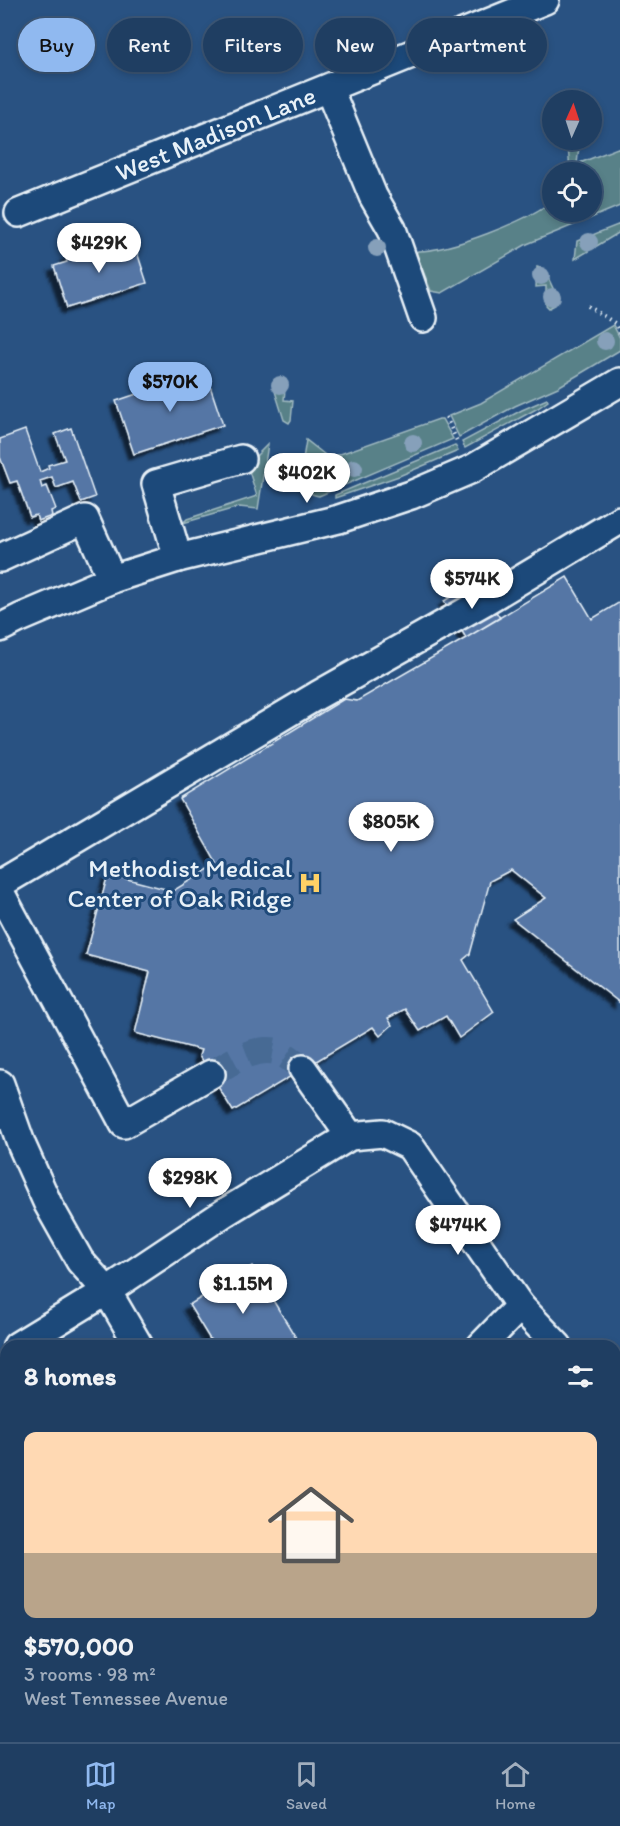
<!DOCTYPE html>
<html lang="en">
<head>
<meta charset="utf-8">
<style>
  body { margin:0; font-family:Itim,sans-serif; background:#274568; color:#f1f3f6; height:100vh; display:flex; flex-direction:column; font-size:22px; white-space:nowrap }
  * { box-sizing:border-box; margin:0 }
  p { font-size:20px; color:#a1aebe }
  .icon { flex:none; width:33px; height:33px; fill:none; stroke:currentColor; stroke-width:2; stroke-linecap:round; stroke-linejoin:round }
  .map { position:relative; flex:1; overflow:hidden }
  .details { position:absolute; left:0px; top:1340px; width:621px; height:404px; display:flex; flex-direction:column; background:#1f3e62; border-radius:18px 18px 0 0; box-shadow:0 3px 9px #0003,0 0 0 2px #3c5777 }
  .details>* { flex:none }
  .banner { position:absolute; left:18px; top:18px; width:585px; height:54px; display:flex; gap:12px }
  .needle { width:39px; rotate:3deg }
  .fabs { position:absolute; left:542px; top:90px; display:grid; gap:12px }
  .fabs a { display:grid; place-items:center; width:60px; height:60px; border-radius:50%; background:#1f3e62; box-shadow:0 3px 9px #0003,0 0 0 2px #3c5777; font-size:30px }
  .price { position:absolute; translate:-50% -51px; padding:0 14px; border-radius:21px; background:#fff; color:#222; font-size:20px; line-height:39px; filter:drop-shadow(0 2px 3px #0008) }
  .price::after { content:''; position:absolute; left:50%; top:36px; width:18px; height:14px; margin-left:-9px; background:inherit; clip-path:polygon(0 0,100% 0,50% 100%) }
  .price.selected { background:#90b9f0; color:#111 }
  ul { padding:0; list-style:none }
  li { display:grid; align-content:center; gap:12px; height:318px; padding:0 24px }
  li+li { border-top:2px solid #3c5777 }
  li span { display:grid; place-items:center; height:186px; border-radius:12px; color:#555 }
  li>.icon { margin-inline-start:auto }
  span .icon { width:108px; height:108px; fill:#fffc; stroke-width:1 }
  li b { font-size:26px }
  h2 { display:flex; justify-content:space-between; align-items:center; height:72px; padding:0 24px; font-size:26px }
  .chip { padding:0 21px; border-radius:27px; background:#1f3e62; box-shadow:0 3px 9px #0003,0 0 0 2px #3c5777; font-size:21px; line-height:54px }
  .chip.selected { background:#90b9f0; color:#111 }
  .tabs { display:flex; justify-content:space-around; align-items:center; height:84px; border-top:2px solid #3c5777; background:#1f3e62; font-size:16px; color:#a1aebe }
  .tabs a { display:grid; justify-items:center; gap:3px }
  .tabs .selected { color:#90b9f0 }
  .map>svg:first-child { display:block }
  .green { fill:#588188; stroke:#a0b9c0; stroke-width:1.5 }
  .building { fill:#5476a5; stroke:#e8f1f8; stroke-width:1.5; filter:url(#shadow) }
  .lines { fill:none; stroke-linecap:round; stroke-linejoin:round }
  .minor-tunnel { stroke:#466a94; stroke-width:27; stroke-dasharray:27 14; stroke-linecap:butt }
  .minor-casing { stroke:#e8f1f8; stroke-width:32 }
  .highway-casing { stroke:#e8f1f8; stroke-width:38 }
  .path { stroke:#e8f1f8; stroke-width:4; stroke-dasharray:1.5 4.5; stroke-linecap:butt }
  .minor { stroke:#1f4a7a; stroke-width:27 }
  .highway { stroke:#1f4a7a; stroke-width:33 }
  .tree { fill:#86a0ba }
  .labels { text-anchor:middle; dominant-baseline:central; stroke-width:6; stroke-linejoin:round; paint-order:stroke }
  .street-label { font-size:26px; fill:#e8f1f8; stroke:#1f4a7a }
  .poi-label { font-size:26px; fill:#e8f1f8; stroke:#1f4a7a; text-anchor:end }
</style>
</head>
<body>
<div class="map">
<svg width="620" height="1742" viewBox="0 0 620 1742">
  <defs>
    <filter id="shadow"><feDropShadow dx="-5.5" dy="5.5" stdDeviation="1.5" flood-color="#0009"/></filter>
  </defs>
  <rect width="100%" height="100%" fill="#295282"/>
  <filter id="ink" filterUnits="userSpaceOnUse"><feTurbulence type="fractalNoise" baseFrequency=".0167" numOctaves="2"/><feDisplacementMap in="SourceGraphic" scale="12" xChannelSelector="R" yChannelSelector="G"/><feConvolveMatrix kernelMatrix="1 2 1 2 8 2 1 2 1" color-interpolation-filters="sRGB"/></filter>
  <g filter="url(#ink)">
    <path class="green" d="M 575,140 L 579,146 L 577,164 L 620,147 L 620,206 L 527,244 L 442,293 L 431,291 L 416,253 L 418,251 C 450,251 527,221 552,201 L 552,212 L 591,212 L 591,172 L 570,172 L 568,145 L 569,142 Z
      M 620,224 L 620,232 L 575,259 L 577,241 Z
      M 537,267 L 544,269 L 558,299 L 555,305 L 549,308 L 546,305 L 546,286 L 536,287 Z
      M 613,325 L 620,338 L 620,350 L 558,387 L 515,406 L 459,437 L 449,416 L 481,403 Z
      M 282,378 L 286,380 L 284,400 L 293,401 L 291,420 L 289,423 L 284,420 L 274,388 L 276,380 Z
      M 547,399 L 548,401 L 538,408 L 465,448 L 462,442 L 522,410 Z
      M 439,419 L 442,419 L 453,439 L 319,496 C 293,493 304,457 306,440 L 329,458 Z
      M 268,444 L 258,509 L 239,507 L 183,523 L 187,519 L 257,496 L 247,465 Z
      M 455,445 L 458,451 L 399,476 L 335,498 L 335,495 Z"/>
    <path class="building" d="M 134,243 L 147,283 L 67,308 L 54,266 L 67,262 L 66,256 L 95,247 L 97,250 L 111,246 L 113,250 Z
      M 205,371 L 223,425 L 134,454 L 116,401 Z
      M 71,428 L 95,497 L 81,502 L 73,482 L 56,488 L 52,477 L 40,481 L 42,488 L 47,486 L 56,509 L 51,511 L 52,516 L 38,521 L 36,515 L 30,517 L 17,481 L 10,483 L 0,457 L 0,439 L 25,430 L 40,472 L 49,468 L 48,465 L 65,460 L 55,434 Z
      M 567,577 L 592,619 L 620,602 L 620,1003 L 513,919 L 546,898 L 511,870 L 490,881 L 470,954 L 463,960 L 494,1012 L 459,1038 L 446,1016 L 420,1031 L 405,1009 L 388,1018 L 392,1025 L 380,1036 L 373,1027 L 233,1111 L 199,1056 L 201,1050 L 135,1033 L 150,972 L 86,955 L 108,874 L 173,891 L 217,864 L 180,799 L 344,699 L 357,701 L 466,638 Z
      M 477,581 L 500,618 L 466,638 L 444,601 Z
      M 252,1266 L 301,1346 L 214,1346 L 189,1305 Z
      M 180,1737 L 265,1737 L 270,1742 L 185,1742 Z"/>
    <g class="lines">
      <path class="minor-tunnel" d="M 211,1074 C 228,1064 253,1047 274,1051 C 285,1053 294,1062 303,1069"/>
      <g class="minor-casing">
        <g id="minor">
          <path d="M 329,89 L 373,196 L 392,229 L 423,318"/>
          <path id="s1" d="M 19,213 L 545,0"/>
          <path d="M 0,558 L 85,519 L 112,579"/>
          <path d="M 178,558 L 156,484 L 241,459"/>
          <path d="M 0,628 L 20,618 L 112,579 L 178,558 L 339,519 L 411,495 L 472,469 L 620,382"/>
          <path d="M 0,884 L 318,695 L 485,601 L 620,520"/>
          <path d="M 0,892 L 124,1124 L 211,1074"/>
          <path d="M 303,1069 L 350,1136"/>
          <path d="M 0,1084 L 22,1146 L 48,1204 L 80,1261 L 107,1291 L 139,1346"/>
          <path d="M 17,1346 L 107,1291 L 224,1213 L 350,1136 L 383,1133 L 410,1146 L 520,1306 L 558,1346"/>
          <path d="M 481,1346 L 520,1306"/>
          <path d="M 615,1400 L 620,1405"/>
          <path d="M 19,1742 L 24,1737"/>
          <path d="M 95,1742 L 101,1737"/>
          <path d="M 343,1742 L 347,1737"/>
        </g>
      </g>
      <g class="highway-casing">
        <path id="highway" d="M 615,1537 L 620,1532
          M 615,1593 L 620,1588
          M 413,1742 L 418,1737
          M 469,1742 L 474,1737"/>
      </g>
      <path class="path" d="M 588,306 L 616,324 L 620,333
        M 446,417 L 457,441"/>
      <use href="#minor" class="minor"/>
      <use href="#highway" class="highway"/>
    </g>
    <g class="tree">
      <circle cx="589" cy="242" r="9"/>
      <circle cx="377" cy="248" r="9"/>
      <circle cx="541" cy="276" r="9"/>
      <circle cx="552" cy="297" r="9"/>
      <circle cx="605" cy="341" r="9"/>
      <circle cx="280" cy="385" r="9"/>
      <circle cx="413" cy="443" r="9"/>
      <circle cx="314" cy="465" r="9"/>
      <circle cx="354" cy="468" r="9"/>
    </g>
  </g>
  <defs>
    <g id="hospital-bare" transform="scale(1.8)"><path d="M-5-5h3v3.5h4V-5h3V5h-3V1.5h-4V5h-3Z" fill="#ffd166" stroke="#1f4a7a" stroke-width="2.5" paint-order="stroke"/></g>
  </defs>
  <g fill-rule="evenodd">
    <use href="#hospital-bare" x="310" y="883"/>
  </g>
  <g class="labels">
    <g class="street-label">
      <text stroke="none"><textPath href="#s1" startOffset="212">West Madison Lane</textPath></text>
    </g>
    <g class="poi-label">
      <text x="292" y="868">Methodist Medical<tspan x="292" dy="30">Center of Oak Ridge</tspan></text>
    </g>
  </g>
</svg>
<div class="fabs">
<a><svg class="needle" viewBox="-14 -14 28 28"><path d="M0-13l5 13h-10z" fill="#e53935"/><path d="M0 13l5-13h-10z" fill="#a1aebe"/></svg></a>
<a><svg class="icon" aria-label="locate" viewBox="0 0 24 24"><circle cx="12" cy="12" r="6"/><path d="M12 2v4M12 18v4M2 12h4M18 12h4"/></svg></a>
</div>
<b class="price" style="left:99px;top:274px">$429K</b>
<b class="price selected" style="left:170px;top:413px">$570K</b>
<b class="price" style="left:307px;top:504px">$402K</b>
<b class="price" style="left:472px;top:610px">$574K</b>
<b class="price" style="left:391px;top:853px">$805K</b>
<b class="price" style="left:190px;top:1209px">$298K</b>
<b class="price" style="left:458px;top:1256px">$474K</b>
<b class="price" style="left:243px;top:1315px">$1.15M</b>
<div class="banner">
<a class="chip selected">Buy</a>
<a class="chip">Rent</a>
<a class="chip">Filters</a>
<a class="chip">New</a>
<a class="chip">Apartment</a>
</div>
<section class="details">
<h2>8 homes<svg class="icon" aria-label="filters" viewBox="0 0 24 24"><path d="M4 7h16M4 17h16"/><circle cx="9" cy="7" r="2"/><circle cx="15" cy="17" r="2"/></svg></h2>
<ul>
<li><span style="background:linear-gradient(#ffd9b3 65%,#b9a48a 0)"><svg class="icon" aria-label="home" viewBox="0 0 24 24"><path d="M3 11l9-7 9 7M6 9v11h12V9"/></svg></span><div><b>$570,000</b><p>3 rooms · 98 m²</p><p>West Tennessee Avenue</p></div></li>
</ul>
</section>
</div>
<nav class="tabs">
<a class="selected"><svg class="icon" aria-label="map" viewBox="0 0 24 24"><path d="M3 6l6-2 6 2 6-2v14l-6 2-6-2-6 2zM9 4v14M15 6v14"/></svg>Map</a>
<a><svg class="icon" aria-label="saved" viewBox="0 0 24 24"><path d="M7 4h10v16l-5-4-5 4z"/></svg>Saved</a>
<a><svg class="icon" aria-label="home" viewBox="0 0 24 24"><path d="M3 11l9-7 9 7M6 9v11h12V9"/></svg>Home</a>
</nav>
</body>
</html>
